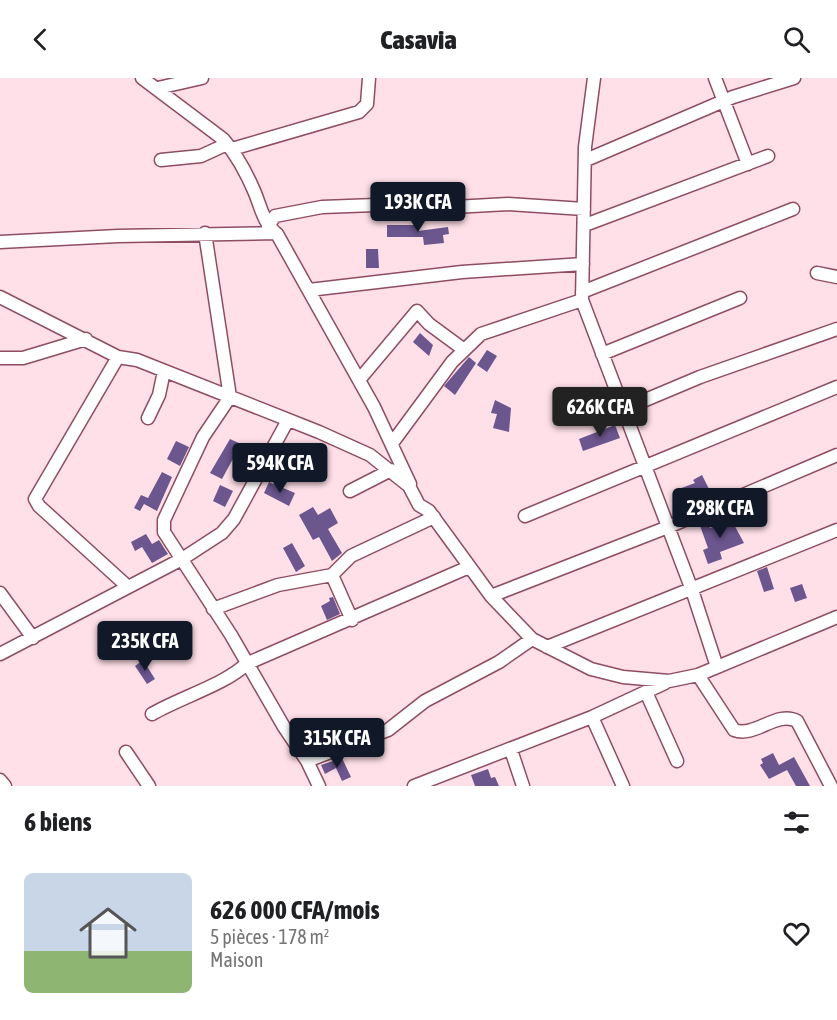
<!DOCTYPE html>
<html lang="fr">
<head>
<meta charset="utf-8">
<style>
  body { margin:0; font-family:"Asap Condensed",sans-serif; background:#f6f6f6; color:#202124; height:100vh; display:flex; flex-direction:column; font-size:22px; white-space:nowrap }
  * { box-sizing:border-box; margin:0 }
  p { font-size:20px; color:#757577 }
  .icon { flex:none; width:33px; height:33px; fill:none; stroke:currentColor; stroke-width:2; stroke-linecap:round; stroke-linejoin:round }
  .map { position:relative; height:708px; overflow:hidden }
  .details { display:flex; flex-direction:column; background:#fff; flex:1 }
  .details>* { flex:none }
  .price { position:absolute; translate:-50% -51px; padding:0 14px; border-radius:6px; background:#111827; color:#fff; font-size:20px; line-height:39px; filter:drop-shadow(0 2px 3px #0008) }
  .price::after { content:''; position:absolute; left:50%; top:36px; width:18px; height:14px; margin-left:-9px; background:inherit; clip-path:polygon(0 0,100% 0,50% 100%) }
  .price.on { background:#222; color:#fff }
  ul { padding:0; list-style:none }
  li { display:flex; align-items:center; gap:18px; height:150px; padding:0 24px }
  li span { display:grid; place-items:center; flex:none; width:168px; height:120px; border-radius:9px; color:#555 }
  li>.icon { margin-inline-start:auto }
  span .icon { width:72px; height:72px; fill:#fffc; stroke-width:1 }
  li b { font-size:26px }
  h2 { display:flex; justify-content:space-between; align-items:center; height:72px; padding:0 24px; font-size:26px }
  header { display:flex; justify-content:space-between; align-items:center; height:78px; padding:0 24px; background:#fff; font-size:27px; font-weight:800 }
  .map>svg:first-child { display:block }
  .building { fill:#6b568e }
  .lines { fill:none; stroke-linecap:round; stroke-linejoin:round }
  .minor-casing { stroke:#8e4d62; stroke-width:15 }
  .minor { stroke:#fff; stroke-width:12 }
</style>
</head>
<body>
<header><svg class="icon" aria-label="back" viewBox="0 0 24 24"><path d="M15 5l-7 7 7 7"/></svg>Casavia<svg class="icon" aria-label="search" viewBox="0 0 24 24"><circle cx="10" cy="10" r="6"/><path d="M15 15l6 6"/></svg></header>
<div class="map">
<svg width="837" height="708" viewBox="0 0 837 708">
  <rect width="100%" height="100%" fill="#ffe0e8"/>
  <path class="building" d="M 387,147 L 418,147 L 418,153 L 448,149 L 449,156 L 443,157 L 444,165 L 424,167 L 423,159 L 387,159 Z
    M 366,171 L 378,171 L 379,190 L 366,190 Z
    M 420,255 L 433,267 L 429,278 L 413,264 Z
    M 487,272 L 497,278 L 487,294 L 477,287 Z
    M 469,279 L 476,285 L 455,317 L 444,308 Z
    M 495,322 L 511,330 L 509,354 L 493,350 L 497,336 L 491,335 Z
    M 615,347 L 620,360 L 583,373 L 579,361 Z
    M 230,361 L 241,366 L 222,401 L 210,395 Z
    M 176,363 L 189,369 L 180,388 L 167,381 Z
    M 162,394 L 172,399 L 157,433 L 144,426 L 140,433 L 134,430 L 141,417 L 148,420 Z
    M 702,397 L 710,413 L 681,425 L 676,412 L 695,405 L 693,402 Z
    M 269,404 L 295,415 L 289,428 L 264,415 Z
    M 220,407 L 233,413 L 225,429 L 213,423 Z
    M 313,429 L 318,437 L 330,430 L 338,445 L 328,451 L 342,475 L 332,483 L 319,459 L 313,462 L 299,437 Z
    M 707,441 L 710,450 L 731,441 L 744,465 L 720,474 L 722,481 L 708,486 L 703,472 L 708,470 L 699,445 Z
    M 146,456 L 152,466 L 159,462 L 168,476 L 152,485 L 142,469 L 135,473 L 131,464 Z
    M 292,465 L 305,488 L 296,494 L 283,470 Z
    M 767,489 L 774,511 L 764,514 L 757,493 Z
    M 802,506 L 807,520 L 795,524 L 790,510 Z
    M 333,519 L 340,536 L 327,542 L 321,528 L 330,523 L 329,520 Z
    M 143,582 L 155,601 L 147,606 L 135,588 Z
    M 773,675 L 779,687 L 794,679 L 810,708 L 796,708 L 787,692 L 769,701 L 760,687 L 763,685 L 761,681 Z
    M 342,680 L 351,699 L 342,703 L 336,690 L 325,696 L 321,687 Z
    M 488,691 L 491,700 L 495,699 L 499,708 L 475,708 L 471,697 Z"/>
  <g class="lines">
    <g class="minor-casing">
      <path id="minor" d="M 142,0 L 223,61 C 237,77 247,96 255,115 C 261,130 264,146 277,156 L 374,329 L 410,406
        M 594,0 L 585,69 L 582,222 L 692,512 L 717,589
        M 715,0 L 748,86
        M 158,10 L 202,0
        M 232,71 L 359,34 L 367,26 L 369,0
        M 161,82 L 201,78 L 227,66
        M 586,82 L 733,19 L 794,0
        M 585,147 L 768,78
        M 268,148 L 275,138 L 322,129 L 402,126 L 454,129 L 508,126 L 584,131
        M 205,155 L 230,319 L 203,359 L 164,442 L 164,454 L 231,557 L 284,649 L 307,683 L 319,708
        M 0,164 L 118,158 L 276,155
        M 817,195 L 837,199
        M 309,212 L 462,194 L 583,186
        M 582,214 L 793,131
        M 0,219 L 118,279 L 137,282 L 319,354 L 370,377 L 409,408 L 419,427 L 429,433 L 491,518 L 532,561 L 591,591 L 623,599 L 669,603 L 698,597 L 837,539
        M 602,276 L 740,220
        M 118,279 L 35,421 L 39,428 L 127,508
        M 0,280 L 23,280 L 86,261
        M 359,302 L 417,233 L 429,246 L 463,271
        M 624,331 L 700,299 L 837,251
        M 148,340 L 159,317 L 164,293
        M 393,364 L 452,284 L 481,256 L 582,222
        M 350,413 L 391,392
        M 525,438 L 837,309
        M 332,497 L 352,542
        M 0,515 L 33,560
        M 491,518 L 668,449 L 837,377
        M 213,531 L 278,507 L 332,497 L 351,478 L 434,439
        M 547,569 L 837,452
        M 0,576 L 182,481 L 222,455 L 234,441 L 288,342
        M 698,597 L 734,652 C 755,660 777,632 797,643 L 831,708
        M 646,614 L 677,683
        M 152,636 C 177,621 228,605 246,586 L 469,489
        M 592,639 L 623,708
        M 511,672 L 523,708
        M 126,674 L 149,708
        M 307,683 L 388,652 L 425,623 L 499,584 L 532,561
        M 0,702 L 5,708
        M 414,708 L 592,639 L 665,605"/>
    </g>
    <use href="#minor" class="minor"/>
  </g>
</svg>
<b class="price" style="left:418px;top:155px">193K CFA</b>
<b class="price on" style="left:600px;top:360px">626K CFA</b>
<b class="price" style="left:280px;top:416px">594K CFA</b>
<b class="price" style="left:720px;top:461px">298K CFA</b>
<b class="price" style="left:145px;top:594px">235K CFA</b>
<b class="price" style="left:337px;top:691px">315K CFA</b>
</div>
<section class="details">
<h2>6 biens<svg class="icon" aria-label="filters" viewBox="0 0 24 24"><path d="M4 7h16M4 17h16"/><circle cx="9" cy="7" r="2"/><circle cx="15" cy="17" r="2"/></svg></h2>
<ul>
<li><span style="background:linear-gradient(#c9d6e8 65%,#8fb573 0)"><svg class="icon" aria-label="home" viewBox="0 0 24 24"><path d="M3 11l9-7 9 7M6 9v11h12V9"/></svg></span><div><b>626 000 CFA/mois</b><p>5 pièces · 178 m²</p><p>Maison</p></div><svg class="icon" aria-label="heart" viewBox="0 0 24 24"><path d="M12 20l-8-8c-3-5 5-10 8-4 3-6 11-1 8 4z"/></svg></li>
</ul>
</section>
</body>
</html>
